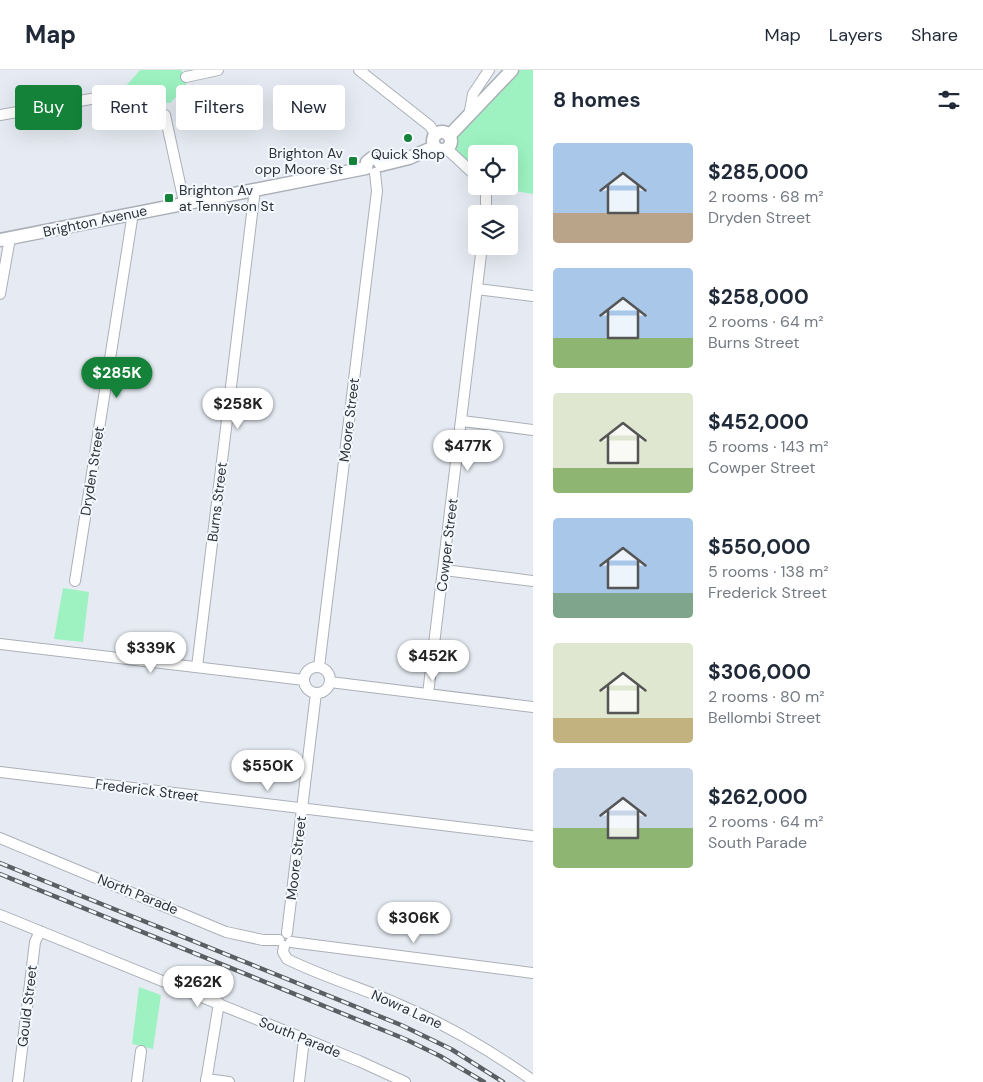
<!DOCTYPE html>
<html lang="en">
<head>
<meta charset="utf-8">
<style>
  body { margin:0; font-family:"DM Sans",sans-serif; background:#f2f2f3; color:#1f2937; height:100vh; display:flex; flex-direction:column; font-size:19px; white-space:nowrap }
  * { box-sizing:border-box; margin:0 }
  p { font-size:16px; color:#747a83 }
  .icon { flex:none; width:28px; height:28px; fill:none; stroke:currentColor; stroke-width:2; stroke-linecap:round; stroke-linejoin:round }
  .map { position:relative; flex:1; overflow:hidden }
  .panel { display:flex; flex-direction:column; background:#fff; width:450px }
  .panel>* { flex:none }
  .top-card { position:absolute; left:15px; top:15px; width:442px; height:45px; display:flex; gap:10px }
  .fabs { position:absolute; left:468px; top:75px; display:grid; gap:10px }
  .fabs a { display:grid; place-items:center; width:50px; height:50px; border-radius:5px; background:#fff; box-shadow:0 5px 20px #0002; font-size:25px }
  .price { position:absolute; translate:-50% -42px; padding:0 11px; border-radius:18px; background:#fff; color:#222; font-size:16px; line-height:32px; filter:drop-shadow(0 1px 2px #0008) }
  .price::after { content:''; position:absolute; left:50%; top:30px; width:15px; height:11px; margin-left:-8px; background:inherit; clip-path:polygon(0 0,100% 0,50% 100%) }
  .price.selected { background:#148238; color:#fff }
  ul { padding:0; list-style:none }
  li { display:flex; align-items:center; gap:15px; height:125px; padding:0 20px }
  li span { display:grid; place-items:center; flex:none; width:140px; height:100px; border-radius:5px; color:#555 }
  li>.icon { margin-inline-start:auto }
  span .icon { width:60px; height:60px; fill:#fffc; stroke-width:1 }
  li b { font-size:21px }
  h2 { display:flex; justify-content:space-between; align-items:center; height:60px; padding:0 20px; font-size:21px }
  .pill { padding:0 18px; border-radius:5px; background:#fff; box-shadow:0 5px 20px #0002; font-size:18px; line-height:45px }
  .pill.selected { background:#148238; color:#fff }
  header { display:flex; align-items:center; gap:30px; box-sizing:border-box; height:70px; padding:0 25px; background:#fff; border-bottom:1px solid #e0e1e3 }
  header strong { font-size:24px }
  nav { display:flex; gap:28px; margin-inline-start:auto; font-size:18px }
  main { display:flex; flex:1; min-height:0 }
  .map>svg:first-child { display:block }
  .green { fill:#9ef2c2 }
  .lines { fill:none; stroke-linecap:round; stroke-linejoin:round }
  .minor-casing { stroke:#abb0b8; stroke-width:12 }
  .major-casing { stroke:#abb0b8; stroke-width:15 }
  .minor { stroke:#fff; stroke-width:10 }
  .major { stroke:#fff; stroke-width:12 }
  .rail-casing { stroke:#5b5e62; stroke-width:4.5 }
  .rail { stroke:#f4f8ff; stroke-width:2.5; stroke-dasharray:8; stroke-linecap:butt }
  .poi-dot { fill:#148238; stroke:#f4f8ff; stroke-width:2 }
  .labels { text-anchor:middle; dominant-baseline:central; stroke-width:4; stroke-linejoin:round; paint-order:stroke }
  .poi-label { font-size:14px; fill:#2e3033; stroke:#f4f8ff; text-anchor:end }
  .street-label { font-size:14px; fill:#2e3033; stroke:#f4f8ff }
</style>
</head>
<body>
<header>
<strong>Map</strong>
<nav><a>Map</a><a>Layers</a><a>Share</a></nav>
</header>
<main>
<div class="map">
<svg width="533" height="1012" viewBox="0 0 533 1012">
  <rect width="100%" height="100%" fill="#e6ebf3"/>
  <path class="green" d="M 140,0 L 181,0 L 186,7 L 186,17 L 170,33 L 133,32 L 119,24 Z
    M 512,0 L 533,0 L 533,124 L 486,116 L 509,116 L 509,84 L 476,84 L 476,106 L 450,75 L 451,69 Z
    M 63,518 L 89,522 L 83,572 L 54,569 Z
    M 139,917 L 161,925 L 153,979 L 132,974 Z"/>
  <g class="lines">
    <g class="minor-casing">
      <path id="minor" d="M 359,0 L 430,56 L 435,64
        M 186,7 L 218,0
        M 0,45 L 119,24
        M 165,45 L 184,132
        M 469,46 L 473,24 L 489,0
        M 447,79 L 476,106
        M 486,116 L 486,144
        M 477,219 L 533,226
        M 0,224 L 10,168
        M 462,351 L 533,360
        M 444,500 L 533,511
        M 75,511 L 133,143
        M 0,574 L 304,610
        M 197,597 L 255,119
        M 319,597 L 377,121 L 375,103
        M304 610a13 13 0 1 1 26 0a13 13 0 1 1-26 0Z
        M 330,612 L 533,637
        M 428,624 L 482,176
        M 0,702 L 533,766
        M 0,768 L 226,862 L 263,870 L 279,870
        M 0,845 L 359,991 L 405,1012
        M 287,863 L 316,623
        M 291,872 L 533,903
        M 284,876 L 283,882 L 287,889 C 323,907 362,918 398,934 C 445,954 490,980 532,1010
        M 206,1009 L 229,1012
        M 18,1012 L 35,872 L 40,861
        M 137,1012 L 141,981
        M 206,1012 L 219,933
        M 299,1012 L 304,969"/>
    </g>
    <g class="major-casing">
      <path id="major" d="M433 71a9 9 0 1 1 18 0a9 9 0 1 1-18 0Z
        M 449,66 L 512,0
        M 381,95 L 409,88 L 434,77
        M 366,98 L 367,92 L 372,88 L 379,90 L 381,95
        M 0,170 L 366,98"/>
    </g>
    <use href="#minor" class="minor"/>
    <use href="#major" class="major"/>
    <g class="rail-casing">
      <path id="rail" d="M 0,793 L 401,955 L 451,979 L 503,1012
        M 0,804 L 405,969 L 440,986 L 484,1012"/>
    </g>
    <use href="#rail" class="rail"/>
  </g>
  <g class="poi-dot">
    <circle cx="408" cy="68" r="5"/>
    <rect x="348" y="86" width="10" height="10" rx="2.5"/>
    <rect x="164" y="123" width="10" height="10" rx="2.5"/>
  </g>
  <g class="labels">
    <g class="poi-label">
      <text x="343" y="83">Brighton Av<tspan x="343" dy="16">opp Moore St</tspan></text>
      <text x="408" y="84" text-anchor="middle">Quick Shop</text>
      <text x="179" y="120" text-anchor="start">Brighton Av<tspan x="179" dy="16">at Tennyson St</tspan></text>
    </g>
    <g class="street-label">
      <text transform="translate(95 151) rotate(-12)">Brighton Avenue</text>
      <text transform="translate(349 350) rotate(-83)">Moore Street</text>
      <text transform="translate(92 401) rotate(-81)">Dryden Street</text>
      <text transform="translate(217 432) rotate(-83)">Burns Street</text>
      <text transform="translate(447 475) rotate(-83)">Cowper Street</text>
      <text transform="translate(147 720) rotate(7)">Frederick Street</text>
      <text transform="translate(296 788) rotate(-83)">Moore Street</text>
      <text transform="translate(138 824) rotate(22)">North Parade</text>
      <text transform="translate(27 936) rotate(-83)">Gould Street</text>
      <text transform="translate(407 939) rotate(24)">Nowra Lane</text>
      <text transform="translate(300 967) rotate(22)">South Parade</text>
    </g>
  </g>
</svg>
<div class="fabs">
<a><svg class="icon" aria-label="locate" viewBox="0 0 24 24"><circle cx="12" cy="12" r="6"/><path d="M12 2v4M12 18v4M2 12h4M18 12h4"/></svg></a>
<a><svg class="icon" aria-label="layers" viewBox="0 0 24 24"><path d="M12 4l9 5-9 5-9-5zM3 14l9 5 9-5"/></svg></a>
</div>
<b class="price selected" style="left:117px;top:329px">$285K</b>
<b class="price" style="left:238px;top:360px">$258K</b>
<b class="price" style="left:468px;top:402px">$477K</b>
<b class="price" style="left:151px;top:604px">$339K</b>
<b class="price" style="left:433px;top:612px">$452K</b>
<b class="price" style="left:268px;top:722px">$550K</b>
<b class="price" style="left:414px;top:874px">$306K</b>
<b class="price" style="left:198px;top:938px">$262K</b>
<div class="top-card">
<a class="pill selected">Buy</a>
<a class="pill">Rent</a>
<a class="pill">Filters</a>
<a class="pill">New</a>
</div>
</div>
<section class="panel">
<h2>8 homes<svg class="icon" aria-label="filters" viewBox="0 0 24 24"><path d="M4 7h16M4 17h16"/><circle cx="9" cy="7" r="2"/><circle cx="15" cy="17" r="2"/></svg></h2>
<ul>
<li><span style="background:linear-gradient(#a9c7e8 70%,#b9a48a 0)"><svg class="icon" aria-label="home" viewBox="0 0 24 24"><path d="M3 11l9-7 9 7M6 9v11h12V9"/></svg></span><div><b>$285,000</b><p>2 rooms · 68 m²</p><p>Dryden Street</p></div></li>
<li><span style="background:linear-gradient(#a9c7e8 70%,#8fb573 0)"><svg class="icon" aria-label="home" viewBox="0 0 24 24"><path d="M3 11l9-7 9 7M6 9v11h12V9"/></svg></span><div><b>$258,000</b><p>2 rooms · 64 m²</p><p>Burns Street</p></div></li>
<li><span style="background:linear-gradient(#dfe7d0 75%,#8fb573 0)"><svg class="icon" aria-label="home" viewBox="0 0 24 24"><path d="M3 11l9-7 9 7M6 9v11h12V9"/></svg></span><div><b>$452,000</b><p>5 rooms · 143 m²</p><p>Cowper Street</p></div></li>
<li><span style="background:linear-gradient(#a9c7e8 75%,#7fa58c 0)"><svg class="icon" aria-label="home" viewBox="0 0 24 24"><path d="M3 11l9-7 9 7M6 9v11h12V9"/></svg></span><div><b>$550,000</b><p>5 rooms · 138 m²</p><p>Frederick Street</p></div></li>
<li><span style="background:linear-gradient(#dfe7d0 75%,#c2b280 0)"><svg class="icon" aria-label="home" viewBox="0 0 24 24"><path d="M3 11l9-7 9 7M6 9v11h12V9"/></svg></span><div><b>$306,000</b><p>2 rooms · 80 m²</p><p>Bellombi Street</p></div></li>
<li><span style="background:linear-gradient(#c9d6e8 60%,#8fb573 0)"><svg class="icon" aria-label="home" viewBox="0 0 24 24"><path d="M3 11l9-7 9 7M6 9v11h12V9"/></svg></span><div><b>$262,000</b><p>2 rooms · 64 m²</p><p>South Parade</p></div></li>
</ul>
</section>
</main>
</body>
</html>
